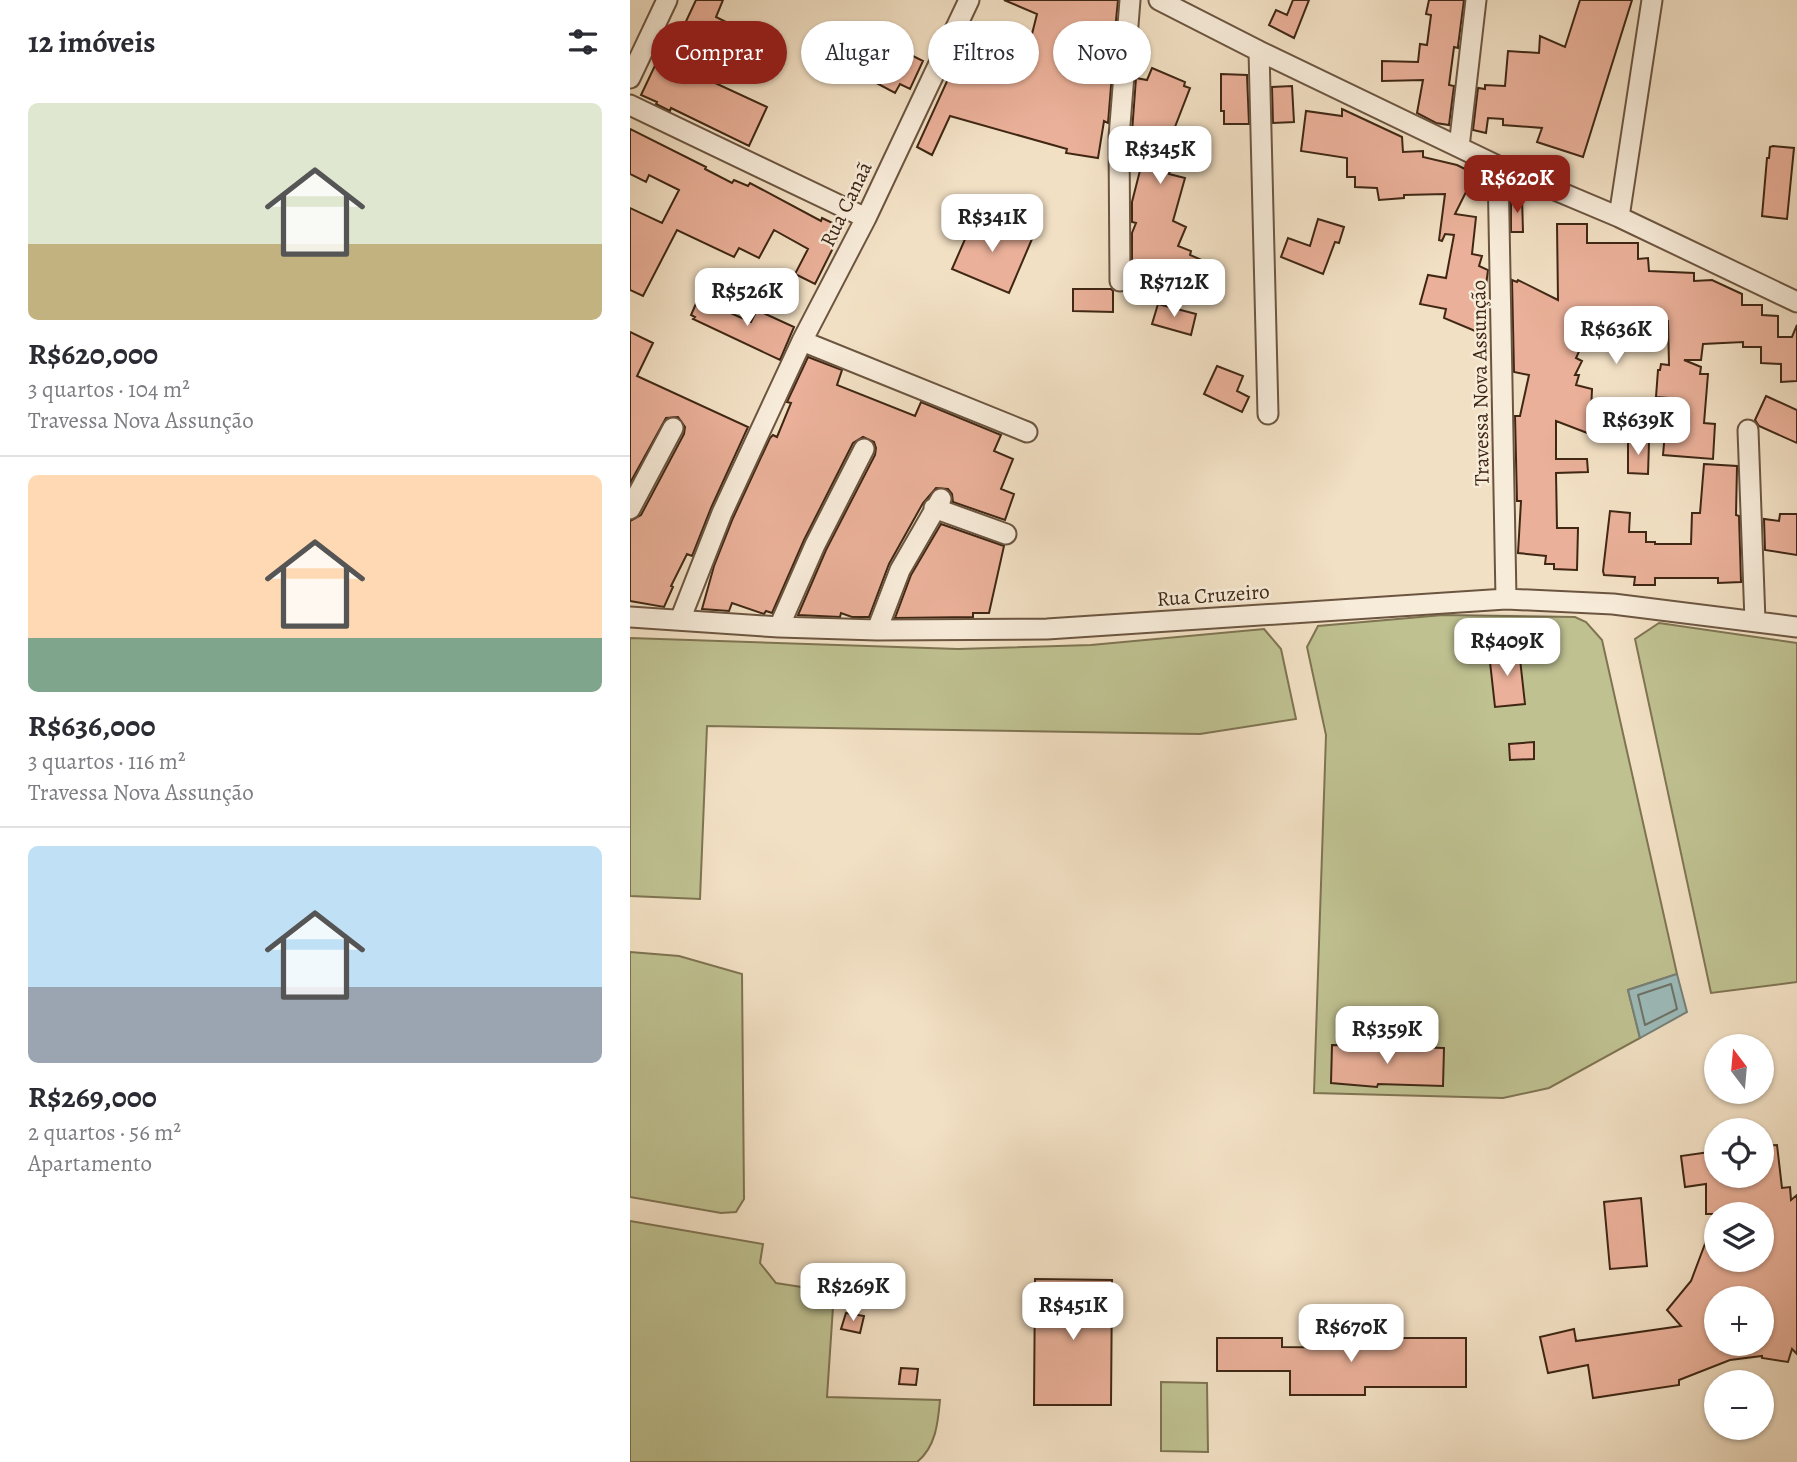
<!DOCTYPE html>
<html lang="pt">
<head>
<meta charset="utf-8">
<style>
  body { margin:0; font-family:Alegreya,serif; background:#f2f2f3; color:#2b2b33; height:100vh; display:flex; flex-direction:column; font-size:26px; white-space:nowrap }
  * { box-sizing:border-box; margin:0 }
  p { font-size:23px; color:#7c7c81 }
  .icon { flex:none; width:38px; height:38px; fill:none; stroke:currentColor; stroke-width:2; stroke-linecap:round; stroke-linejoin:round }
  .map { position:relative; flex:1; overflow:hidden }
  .sheet { display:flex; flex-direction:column; background:#fff; width:630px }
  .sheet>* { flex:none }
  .hud { position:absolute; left:21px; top:21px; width:665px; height:63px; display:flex; gap:14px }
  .needle { width:46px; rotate:344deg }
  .tools { position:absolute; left:1074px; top:1034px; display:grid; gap:14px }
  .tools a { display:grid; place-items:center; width:70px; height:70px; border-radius:50%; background:#fff; box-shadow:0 2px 5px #0004; font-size:35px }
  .price { position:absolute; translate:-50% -60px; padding:0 16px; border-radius:14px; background:#fff; color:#222; font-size:23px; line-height:46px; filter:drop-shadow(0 2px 4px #0008) }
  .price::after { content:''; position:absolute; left:50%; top:42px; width:21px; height:16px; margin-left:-10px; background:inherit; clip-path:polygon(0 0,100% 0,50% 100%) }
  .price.current { background:#8f2418; color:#fff }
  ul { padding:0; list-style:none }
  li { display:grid; align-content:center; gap:14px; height:371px; padding:0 28px }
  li+li { border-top:2px solid #e1e1e2 }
  li span { display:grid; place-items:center; height:217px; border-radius:10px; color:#555 }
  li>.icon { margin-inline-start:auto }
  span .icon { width:126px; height:126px; fill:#fffc; stroke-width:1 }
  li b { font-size:30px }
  h2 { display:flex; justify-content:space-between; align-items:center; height:84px; padding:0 28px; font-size:30px }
  .chip { padding:0 24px; border-radius:32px; background:#fff; box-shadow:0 2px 5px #0004; font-size:24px; line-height:63px }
  .chip.current { background:#8f2418; color:#fff }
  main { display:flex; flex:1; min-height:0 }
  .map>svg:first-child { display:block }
  .green { fill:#bfc191; stroke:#7f7452; stroke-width:2 }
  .water { fill:#9cbbba; stroke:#778078; stroke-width:2 }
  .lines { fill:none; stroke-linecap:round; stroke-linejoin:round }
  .shore { stroke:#6e7167; stroke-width:2 }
  .building { fill:#eab099; stroke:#3f2714; stroke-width:2; fill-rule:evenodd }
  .street-casing { stroke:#6c5540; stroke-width:23 }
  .street { stroke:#f7ebd9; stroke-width:19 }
  .labels { text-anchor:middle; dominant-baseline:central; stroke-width:5; stroke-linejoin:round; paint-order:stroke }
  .street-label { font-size:21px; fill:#3f2714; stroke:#f7ebd9 }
</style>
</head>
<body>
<main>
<section class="sheet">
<h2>12 imóveis<svg class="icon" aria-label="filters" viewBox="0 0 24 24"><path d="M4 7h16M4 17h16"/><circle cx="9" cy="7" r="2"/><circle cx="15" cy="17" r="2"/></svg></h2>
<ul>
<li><span style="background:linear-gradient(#dfe7d0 65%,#c2b280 0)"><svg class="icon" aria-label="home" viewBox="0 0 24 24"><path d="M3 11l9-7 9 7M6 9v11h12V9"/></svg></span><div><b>R$620,000</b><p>3 quartos · 104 m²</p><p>Travessa Nova Assunção</p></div></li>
<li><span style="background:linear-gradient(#ffd9b3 75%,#7fa58c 0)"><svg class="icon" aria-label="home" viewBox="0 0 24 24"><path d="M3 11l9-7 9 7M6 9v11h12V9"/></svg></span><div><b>R$636,000</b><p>3 quartos · 116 m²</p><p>Travessa Nova Assunção</p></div></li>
<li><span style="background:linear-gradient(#bfe0f5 65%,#9aa5b1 0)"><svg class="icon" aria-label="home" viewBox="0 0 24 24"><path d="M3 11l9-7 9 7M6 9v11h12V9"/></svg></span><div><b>R$269,000</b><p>2 quartos · 56 m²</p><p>Apartamento</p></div></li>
</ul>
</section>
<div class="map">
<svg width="1167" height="1462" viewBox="0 0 1167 1462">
  <rect width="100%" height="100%" fill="#f2e0c4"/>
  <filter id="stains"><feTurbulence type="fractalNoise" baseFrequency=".00286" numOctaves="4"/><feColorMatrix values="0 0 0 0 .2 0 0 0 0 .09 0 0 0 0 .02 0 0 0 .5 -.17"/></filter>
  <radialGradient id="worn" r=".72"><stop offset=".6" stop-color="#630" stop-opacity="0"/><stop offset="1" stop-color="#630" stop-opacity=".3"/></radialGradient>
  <path class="green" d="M 813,615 L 945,617 L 956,622 L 972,640 L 1047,974 L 998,990 L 1010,1038 L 919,1088 L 873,1098 L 684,1093 L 696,735 L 677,647 L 688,626 Z
    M 1029,623 L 1167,643 L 1167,982 L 1081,993 L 1005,639 Z
    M 634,629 L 651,649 L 666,719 L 570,734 L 77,726 L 70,899 L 0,896 L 0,638 L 328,649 L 461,645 Z
    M 0,952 L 49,956 L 112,974 L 114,1199 L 106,1212 L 91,1213 L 0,1197 Z
    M 0,1221 L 133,1244 L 130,1263 L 146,1283 L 204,1292 L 197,1397 L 310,1400 C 308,1422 306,1447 287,1462 L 0,1462 Z
    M 531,1382 L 577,1383 L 578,1452 L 531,1451 Z"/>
  <path class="water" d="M 1047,974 L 1057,1012 L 1010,1038 L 998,990 Z"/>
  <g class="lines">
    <path class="shore" d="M 1041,984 L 1047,1009 L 1015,1025 L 1008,995 Z"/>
  </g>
  <path class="building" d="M 66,0 L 93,0 L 86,17 L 102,25 L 97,37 L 103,39 L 97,53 L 51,32 Z
    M 374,0 L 488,0 L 484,41 L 480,49 L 484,50 L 478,123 L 474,121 L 468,158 L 436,153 L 437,149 L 320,116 L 302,155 L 287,147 L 339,33 L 398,50 L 407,14 Z
    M 663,0 L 679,0 L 664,38 L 639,25 L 646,10 L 657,15 Z
    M 799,0 L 834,0 L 828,46 L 828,48 L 824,47 L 819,85 L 824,86 L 819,125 L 806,123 L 787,113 L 793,80 L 752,81 L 752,61 L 788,62 L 790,44 L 797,45 L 801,15 L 796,14 Z
    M 950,0 L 1002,0 L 953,157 L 907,142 L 912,128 L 873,125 L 873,119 L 858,118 L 856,133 L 843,130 L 848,88 L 855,89 L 855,85 L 875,86 L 878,51 L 909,53 L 910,36 L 935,47 Z
    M 225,27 L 293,61 L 280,89 L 270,84 L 265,93 L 207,62 Z
    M 29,57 L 137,107 L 119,146 L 41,108 L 40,111 L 26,104 L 27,102 L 11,95 Z
    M 522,68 L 555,82 L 554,86 L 560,88 L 538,145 L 547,149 L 539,174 L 555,178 L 543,221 L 556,227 L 548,246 L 561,251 L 560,255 L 581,264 L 577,287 L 535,271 L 528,288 L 502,279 L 502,233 L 506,223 L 502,222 L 502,202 L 516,147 L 505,143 L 508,135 L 502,132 L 506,78 L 517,80 Z
    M 591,74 L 617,75 L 619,124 L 594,124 L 594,111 L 591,111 Z
    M 662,86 L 664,122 L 643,123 L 642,87 Z
    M 712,109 L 772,137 L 773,152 L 793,151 L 793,157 L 827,165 L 845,174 L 825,214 L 846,217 L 842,254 L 852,256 L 849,266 L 858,270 L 850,333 L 814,318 L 816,309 L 790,304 L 798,275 L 816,278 L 824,235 L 815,234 L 812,241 L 809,240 L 815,194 L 774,195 L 774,198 L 749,200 L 747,188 L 725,187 L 725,177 L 717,177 L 717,158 L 671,151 L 676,111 L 712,116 Z
    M 0,129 L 76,167 L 75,169 L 102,183 L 104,180 L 118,186 L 120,183 L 191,221 L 192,218 L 213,228 L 185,284 L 165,274 L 178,249 L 144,230 L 129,258 L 109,248 L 104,257 L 47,230 L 13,296 L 0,290 L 0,208 L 32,223 L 49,190 L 19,175 L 16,182 L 0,174 Z
    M 1143,146 L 1164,148 L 1157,219 L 1132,216 L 1137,158 L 1139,158 L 1140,147 Z
    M 892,197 L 893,232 L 881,232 L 881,198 Z
    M 346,214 L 402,239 L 379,293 L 322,269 Z
    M 688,219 L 714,227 L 709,243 L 705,242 L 693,274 L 651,257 L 658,238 L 680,246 Z
    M 927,224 L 957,224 L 957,243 L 1008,243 L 1008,259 L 1018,258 L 1019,271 L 1064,273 L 1064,281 L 1082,280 L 1112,294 L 1112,305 L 1132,305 L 1132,315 L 1148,316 L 1148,337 L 1162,337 L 1167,325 L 1167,381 L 1151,382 L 1151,364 L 1131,363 L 1131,347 L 1113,347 L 1113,342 L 1073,344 L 1071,360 L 1054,360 L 1071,367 L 1070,374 L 1078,374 L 1074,423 L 1085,424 L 1083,459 L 1033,455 L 1038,398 L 1026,397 L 1028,370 L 1030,370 L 1031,364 L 1039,365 L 1038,321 L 1006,321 L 1005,310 L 986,310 L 986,307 L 959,308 L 948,340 L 953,343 L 946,358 L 952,361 L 945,375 L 949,375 L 946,385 L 962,389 L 960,434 L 926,421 L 926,459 L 957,459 L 958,472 L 926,473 L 927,528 L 948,528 L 947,570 L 924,569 L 924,564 L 915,564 L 916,556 L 888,553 L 891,501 L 887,501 L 885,416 L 890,416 L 899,375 L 884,372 L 882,280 L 887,282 L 888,280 L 928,300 Z
    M 443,289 L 481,289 L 483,291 L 483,312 L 443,311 Z
    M 68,299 L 121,322 L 127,310 L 164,327 L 150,360 L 63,319 L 65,317 L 61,315 Z
    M 528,304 L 566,314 L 561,335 L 522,324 Z
    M 0,332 L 23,343 L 7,376 L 118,427 L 81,508 L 62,556 L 57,554 L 41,586 L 43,587 L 34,607 L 0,601 L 0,521 L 11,515 L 54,434 L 55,427 L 48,417 L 36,418 L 0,483 Z
    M 178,357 L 212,370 L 207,385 L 285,416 L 291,402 L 371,435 L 364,451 L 383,459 L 371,489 L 384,494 L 375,520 L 323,502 L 322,494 L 318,489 L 306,488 L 293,503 L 259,564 L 239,617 L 222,617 L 211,613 L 210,617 L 168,615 L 196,550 L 245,455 L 246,448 L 244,442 L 233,437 L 223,443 L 174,540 L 142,613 L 136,611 L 134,614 L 102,603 L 99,611 L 72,609 L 84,566 L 103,518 L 140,438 L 143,435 L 147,437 L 161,403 L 157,402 Z
    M 587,366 L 613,376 L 607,391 L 619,397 L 612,412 L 574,394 Z
    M 1136,396 L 1167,410 L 1167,443 L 1129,426 L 1125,420 Z
    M 998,441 L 1019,442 L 1018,474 L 998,473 Z
    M 1074,464 L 1107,466 L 1106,515 L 1109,516 L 1111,582 L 1088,583 L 1088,578 L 1025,578 L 1025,585 L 1004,585 L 1005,577 L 974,575 L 973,571 L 980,511 L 1000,513 L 999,532 L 1016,532 L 1016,542 L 1025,542 L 1025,544 L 1061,544 L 1062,513 L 1070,513 Z
    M 1150,514 L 1167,514 L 1167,555 L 1135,550 L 1134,519 L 1149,521 Z
    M 311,524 L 374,546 L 359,613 L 343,613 L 343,617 L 265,618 L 281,575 Z
    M 889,650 L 895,704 L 865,707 L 859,653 Z
    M 904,742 L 904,759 L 880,760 L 879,744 Z
    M 702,1045 L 814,1048 L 813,1086 L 748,1084 L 747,1087 L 701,1083 Z
    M 1147,1145 L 1152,1188 L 1160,1187 L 1161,1200 L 1167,1195 L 1167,1354 L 1162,1349 L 1158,1362 L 1132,1358 L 1132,1356 L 1100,1360 L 1049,1380 L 1049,1385 L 963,1398 L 958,1365 L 918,1373 L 910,1337 L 944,1329 L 946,1341 L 1051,1326 L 1037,1310 L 1061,1281 L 1084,1220 L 1087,1220 L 1087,1260 L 1132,1260 L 1132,1214 L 1076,1214 L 1076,1184 L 1055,1187 L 1051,1156 L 1087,1151 L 1087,1176 L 1132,1176 L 1132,1146 ZM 1087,1298 L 1132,1298 L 1132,1344 L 1087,1344 Z
    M 1011,1198 L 1017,1266 L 980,1269 L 974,1202 Z
    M 405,1279 L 482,1280 L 481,1405 L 404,1405 Z
    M 216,1313 L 234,1316 L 230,1333 L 211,1329 Z
    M 587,1338 L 652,1338 L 652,1347 L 753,1348 L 753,1339 L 762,1338 L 836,1338 L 836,1387 L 735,1387 L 735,1395 L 660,1395 L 660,1371 L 587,1371 Z
    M 271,1368 L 288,1369 L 286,1385 L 269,1384 Z"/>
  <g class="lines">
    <g class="street-casing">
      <path id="street" d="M 529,0 L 629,51 L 868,166 L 989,217 L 1167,302
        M 629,51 L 638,414
        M 0,78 L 37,0
        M 0,105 L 236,218
        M 829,147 L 846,0
        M 868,166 L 876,599
        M 989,217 L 1022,0
        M 490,281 L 489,137 L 500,0
        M 172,341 L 397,432
        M 1118,430 L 1125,621
        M 304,508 L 376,534
        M 0,509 L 43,428
        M 0,617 L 149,627 L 247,630 L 417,629 L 876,599 L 983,604 L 1167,627
        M 50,620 L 92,513 L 172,341 L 236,218 L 339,0
        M 149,627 L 185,545 L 234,449
        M 247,630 L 270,570 L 311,499"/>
    </g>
    <use href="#street" class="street"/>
  </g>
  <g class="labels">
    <g class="street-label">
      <text transform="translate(216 204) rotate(-64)">Rua Canaã</text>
      <text transform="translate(850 383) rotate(-91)">Travessa Nova Assunção</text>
      <text transform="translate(583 595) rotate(-4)">Rua Cruzeiro</text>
    </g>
  </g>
  <rect width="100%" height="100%" filter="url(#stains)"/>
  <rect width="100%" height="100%" fill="url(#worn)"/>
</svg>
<div class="tools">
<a><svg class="needle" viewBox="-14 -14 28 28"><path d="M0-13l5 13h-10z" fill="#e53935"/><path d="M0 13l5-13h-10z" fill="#7c7c81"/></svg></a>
<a><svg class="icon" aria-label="locate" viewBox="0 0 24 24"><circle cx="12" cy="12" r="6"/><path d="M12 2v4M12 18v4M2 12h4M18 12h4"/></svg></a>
<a><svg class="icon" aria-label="layers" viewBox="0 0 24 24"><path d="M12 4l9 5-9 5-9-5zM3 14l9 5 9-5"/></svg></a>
<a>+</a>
<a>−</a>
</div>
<b class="price" style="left:530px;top:186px">R$345K</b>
<b class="price current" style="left:887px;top:215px">R$620K</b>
<b class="price" style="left:362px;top:254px">R$341K</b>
<b class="price" style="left:544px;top:319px">R$712K</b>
<b class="price" style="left:117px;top:328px">R$526K</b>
<b class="price" style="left:986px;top:366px">R$636K</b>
<b class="price" style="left:1008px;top:457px">R$639K</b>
<b class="price" style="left:877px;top:678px">R$409K</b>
<b class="price" style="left:757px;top:1066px">R$359K</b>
<b class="price" style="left:223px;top:1323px">R$269K</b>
<b class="price" style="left:443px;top:1342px">R$451K</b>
<b class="price" style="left:721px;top:1364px">R$670K</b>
<div class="hud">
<a class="chip current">Comprar</a>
<a class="chip">Alugar</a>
<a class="chip">Filtros</a>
<a class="chip">Novo</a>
</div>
</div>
</main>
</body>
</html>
